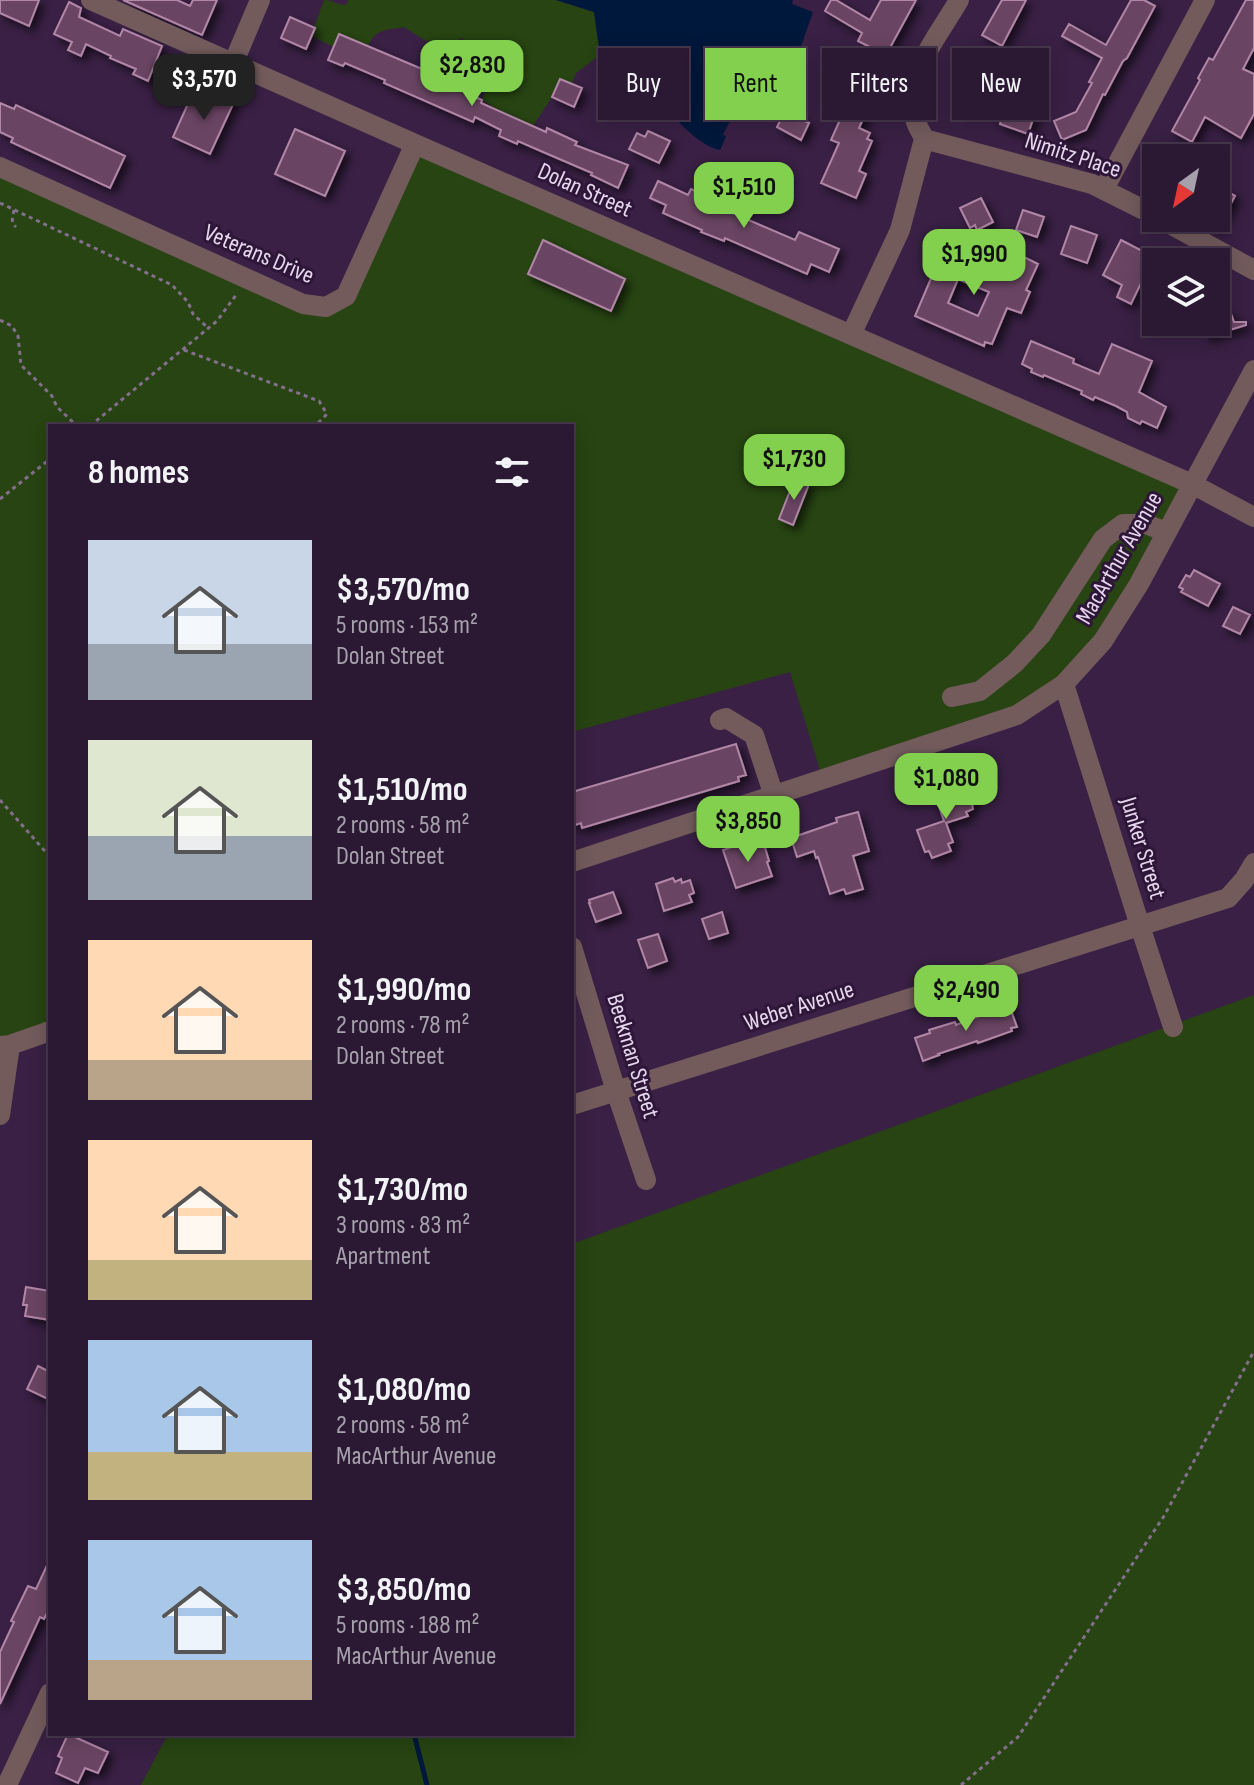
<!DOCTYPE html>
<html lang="en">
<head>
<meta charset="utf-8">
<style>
  body { margin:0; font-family:"Sofia Sans Condensed",sans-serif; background:#37253f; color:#f1f3f6; height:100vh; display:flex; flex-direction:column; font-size:30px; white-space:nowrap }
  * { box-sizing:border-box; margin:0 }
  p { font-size:26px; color:#a6a0ac }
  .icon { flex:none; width:44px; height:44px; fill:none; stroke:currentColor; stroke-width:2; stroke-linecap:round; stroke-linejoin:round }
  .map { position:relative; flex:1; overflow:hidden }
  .side { position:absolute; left:48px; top:424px; width:526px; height:1312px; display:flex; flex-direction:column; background:#2b1833; border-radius:0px; box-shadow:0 4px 20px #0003,0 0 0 2px #47374e }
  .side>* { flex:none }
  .hud { position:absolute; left:598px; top:48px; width:536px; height:72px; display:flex; gap:16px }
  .needle { width:52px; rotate:213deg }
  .buttons { position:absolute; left:1142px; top:144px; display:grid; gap:16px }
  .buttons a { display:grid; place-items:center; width:88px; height:88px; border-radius:0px; background:#2b1833; box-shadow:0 4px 20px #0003,0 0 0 2px #47374e; font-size:40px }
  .price { position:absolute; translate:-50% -68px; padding:0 18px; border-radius:16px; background:#83d04e; color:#111; font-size:26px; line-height:52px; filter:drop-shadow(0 2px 4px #0008) }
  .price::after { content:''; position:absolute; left:50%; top:48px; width:24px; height:18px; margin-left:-12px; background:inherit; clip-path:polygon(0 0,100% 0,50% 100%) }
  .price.current { background:#222; color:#fff }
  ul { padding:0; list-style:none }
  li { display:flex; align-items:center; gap:24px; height:200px; padding:0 40px }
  li span { display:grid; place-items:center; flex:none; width:224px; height:160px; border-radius:0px; color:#555 }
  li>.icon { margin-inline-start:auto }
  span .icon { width:96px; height:96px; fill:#fffc; stroke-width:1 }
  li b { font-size:34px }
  h2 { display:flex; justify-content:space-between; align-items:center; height:96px; padding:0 40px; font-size:34px }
  .tag { padding:0 28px; border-radius:0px; background:#2b1833; box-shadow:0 4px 20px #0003,0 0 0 2px #47374e; font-size:28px; line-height:72px }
  .tag.current { background:#83d04e; color:#111 }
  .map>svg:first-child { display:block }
  .green { fill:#274412 }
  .water { fill:#00183b }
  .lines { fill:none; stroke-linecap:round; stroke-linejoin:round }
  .stream { stroke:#00183b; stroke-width:5 }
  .building { fill:#6b4463; stroke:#b186a7; stroke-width:2; fill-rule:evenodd; filter:url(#shadow) }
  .path { stroke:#846f8d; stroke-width:3; stroke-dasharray:4 4; stroke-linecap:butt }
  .minor { stroke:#735b5c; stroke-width:20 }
  .labels { text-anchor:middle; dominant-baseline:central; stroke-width:6; stroke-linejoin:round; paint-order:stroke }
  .street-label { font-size:24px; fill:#e6d7ee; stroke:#2e1639 }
</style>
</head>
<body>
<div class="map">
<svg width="1254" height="1785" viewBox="0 0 1254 1785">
  <defs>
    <filter id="shadow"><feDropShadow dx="5" dy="5" stdDeviation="4" flood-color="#0009"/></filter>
  </defs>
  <rect width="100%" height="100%" fill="#392044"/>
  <path class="green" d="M 324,0 C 332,0 338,5 346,5 L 348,0 L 556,0 L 594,12 L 600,55 L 576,73 L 572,84 L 560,79 L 552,97 L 533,126 L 503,113 L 482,100 L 489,84 C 503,81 509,79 513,65 L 509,58 L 499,56 L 460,38 L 457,44 C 430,46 426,41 404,27 C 386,31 377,27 368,46 L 340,34 L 334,47 L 311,36 Z
    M 415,144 L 1192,484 L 1103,641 L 1017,715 L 823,780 L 790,672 L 572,732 L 572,426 L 50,426 L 50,1031 L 0,1046 L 0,167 L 303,303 L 346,296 Z
    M 1254,995 L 1254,1785 L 141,1785 L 168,1734 L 572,1734 L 572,1244 Z"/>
  <path class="water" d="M 556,0 L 793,0 L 792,4 L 813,12 L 799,52 L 792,51 L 786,59 L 784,71 L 792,74 L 784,90 L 769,83 L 768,91 L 772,95 L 772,98 L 766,99 L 762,107 L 758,106 L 756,111 L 749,112 L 746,118 L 735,112 L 723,134 L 726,137 L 720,150 C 698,145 684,125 667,112 C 655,103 639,97 626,90 C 630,71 614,64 600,55 L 594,12 Z"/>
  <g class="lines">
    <path class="stream" d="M 414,1734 L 427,1785"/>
  </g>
  <path class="building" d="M 0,0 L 39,0 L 29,26 L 0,13 Z
    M 123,0 L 177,0 L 190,6 L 193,0 L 217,0 L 202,35 Z
    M 831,0 L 836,0 L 870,20 L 881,0 L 916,0 L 868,88 L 875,92 L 859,128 L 870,133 L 867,139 L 872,141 L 859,171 L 866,174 L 856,198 L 821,183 L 839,143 L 831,140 L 872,48 L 858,41 L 862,33 L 825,11 Z
    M 1002,0 L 1026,0 L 1002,46 L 982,35 Z
    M 1131,0 L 1144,0 L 1155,6 L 1127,58 L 1123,61 L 1105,95 L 1103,94 L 1086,130 L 1062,140 L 1054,121 L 1076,112 L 1092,83 L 1089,82 L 1102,58 L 1062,36 L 1069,24 L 1106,45 Z
    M 1246,0 L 1254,0 L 1254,48 L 1243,69 L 1254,74 L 1254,114 L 1241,138 L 1205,117 L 1192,142 L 1172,131 L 1200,80 L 1198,78 L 1209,58 L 1213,60 Z
    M 69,2 L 81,8 L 79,17 L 120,36 L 123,29 L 162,46 L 148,81 L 133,74 L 136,69 L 110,58 L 111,56 L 86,44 L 81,56 L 68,50 L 72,42 L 54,34 Z
    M 290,17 L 315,28 L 306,49 L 281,38 Z
    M 339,34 L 434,74 L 432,77 L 482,100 L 481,103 L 546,132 L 547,128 L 577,142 L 575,145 L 628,165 L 618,188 L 591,175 L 592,173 L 543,152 L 518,141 L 517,144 L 499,136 L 501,130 L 475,117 L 473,122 L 384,83 L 385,80 L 345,63 L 343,66 L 328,60 Z
    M 976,75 L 980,86 L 985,76 L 1015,93 L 1012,94 L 1039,102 L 1028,134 L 1000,124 L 1001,119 L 994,117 L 1000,98 L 967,111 L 968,108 L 958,82 Z
    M 560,79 L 582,88 L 574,107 L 552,97 Z
    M 210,91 L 234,102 L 210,154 L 173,137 L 191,97 L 204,103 Z
    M 0,103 L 14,109 L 16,105 L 125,156 L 110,188 L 11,142 L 13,138 L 0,132 Z
    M 785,111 L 809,123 L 801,140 L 777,127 Z
    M 295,129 L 345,151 L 325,196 L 275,174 Z
    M 648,131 L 670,141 L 659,163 L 629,149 L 637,133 L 645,137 Z
    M 658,181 L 688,195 L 691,189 L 732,208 L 730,212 L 795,240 L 799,232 L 839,249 L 829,272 L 811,264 L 807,274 L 725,238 L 724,241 L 701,232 L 702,230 L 663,213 L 666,205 L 650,198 Z
    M 1216,185 L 1235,196 L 1216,231 Z
    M 981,198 L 993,222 L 977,230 L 975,225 L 970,228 L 960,208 Z
    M 1023,210 L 1044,217 L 1037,237 L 1016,230 Z
    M 1071,226 L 1097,235 L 1087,263 L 1061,254 Z
    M 543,240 L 625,279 L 611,311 L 528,274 Z
    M 1121,240 L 1156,258 L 1156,288 L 1142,281 L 1131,304 L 1117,297 L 1122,285 L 1103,275 Z
    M 943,250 L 1010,277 L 1020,255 L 1038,264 L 1026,290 L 1030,292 L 1021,313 L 1007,308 L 992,344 L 985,342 L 984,346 L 915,316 ZM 958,279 L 989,292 L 978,316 L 948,303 Z
    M 1230,311 L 1234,322 L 1246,322 L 1246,325 L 1207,337 L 1203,322 L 1216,322 L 1216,315 Z
    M 1031,341 L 1074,359 L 1073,363 L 1099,374 L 1112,344 L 1152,361 L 1139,392 L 1166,407 L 1157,428 L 1142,421 L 1140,424 L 1128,418 L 1127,412 L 1116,406 L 1095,397 L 1093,400 L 1081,394 L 1082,391 L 1044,375 L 1043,377 L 1031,372 L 1032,369 L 1022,364 Z
    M 795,478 L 809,484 L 793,525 L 779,519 Z
    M 1194,570 L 1220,584 L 1208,606 L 1181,592 L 1183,589 L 1179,587 L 1186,575 L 1190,577 Z
    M 1233,607 L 1250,615 L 1240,634 L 1223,626 Z
    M 736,744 L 746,775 L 738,777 L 739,781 L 582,828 L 581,823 L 572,826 L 572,792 Z
    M 969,785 L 973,798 L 971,799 L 973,809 L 966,812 L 968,816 L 946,823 L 953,842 L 948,844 L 951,851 L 932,858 L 929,851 L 925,852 L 917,830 L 944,821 L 936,798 Z
    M 858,812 L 869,851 L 853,856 L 863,889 L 846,894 L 844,889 L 830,894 L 818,857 L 816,858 L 814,851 L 797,857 L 791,838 L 837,822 L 836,818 Z
    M 743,843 L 745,850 L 764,844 L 769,861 L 767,862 L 772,876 L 736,888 L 723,850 Z
    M 673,878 L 675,882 L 681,879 L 682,883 L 690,880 L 694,893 L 689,895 L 692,902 L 664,911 L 656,884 Z
    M 613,892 L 621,913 L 596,922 L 589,903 L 590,903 L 589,900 Z
    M 722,912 L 728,933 L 709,939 L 702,919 Z
    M 658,934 L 667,961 L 648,968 L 638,940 Z
    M 1009,1005 L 1017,1027 L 1011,1028 L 1012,1031 L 978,1043 L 977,1041 L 938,1054 L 939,1055 L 923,1061 L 915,1038 L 930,1033 L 929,1030 L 955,1022 L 956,1025 Z
    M 26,1287 L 50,1291 L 50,1320 L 25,1316 L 27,1305 L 23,1305 Z
    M 38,1366 L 50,1372 L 50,1400 L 27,1389 Z
    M 50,1559 L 50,1607 L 44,1619 L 40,1617 L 0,1704 L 0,1652 L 14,1622 L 11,1621 L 28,1586 L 36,1589 Z
    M 68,1734 L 108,1752 L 98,1773 L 85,1768 L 78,1783 L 56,1773 L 62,1758 L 58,1756 Z"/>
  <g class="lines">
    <path class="path" d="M 0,203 L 172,285 L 188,302 L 193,314 L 208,328
      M 14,210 C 13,217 10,221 16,227
      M 0,320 L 12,326 L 18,336 L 21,365 L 52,396 L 57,407 L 77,426
      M 184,350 L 319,401 L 327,414 L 315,426
      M 90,426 L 217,321 L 236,295
      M 0,499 L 50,459
      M 0,800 L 50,857
      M 961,1785 L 1018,1737 L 1164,1516 L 1254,1351"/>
    <path class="minor" d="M 91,0 L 415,144 L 1192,484 L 1254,517
      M 233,64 L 260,0
      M 924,139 L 1092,184 L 1156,216
      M 0,167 L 303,304 L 326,307 L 346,296 L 415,144
      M 1104,189 L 1205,0
      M 1159,218 L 1254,270
      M 851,335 L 900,230 L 924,139 C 922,133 918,128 916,122 C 900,78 939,36 959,0
      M 1064,684 L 1140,926 L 1173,1027
      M 952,697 L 980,691 L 1015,663 L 1041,635 L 1103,539 L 1123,524 L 1146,524 L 1166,532
      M 720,720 L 726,718 L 754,735 L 774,796
      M 572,862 L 1017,715 L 1064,684 L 1103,641 L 1139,584 L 1254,370
      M 572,947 L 616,1091 L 646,1180
      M 0,1046 L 10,1045 L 50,1031
      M 572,1105 L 1228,898 L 1244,880 L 1254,863
      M 0,1115 L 10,1045
      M 7,1785 L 50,1693"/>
  </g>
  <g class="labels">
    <g class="street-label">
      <text transform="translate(1073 155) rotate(18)">Nimitz Place</text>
      <text transform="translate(585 190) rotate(24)">Dolan Street</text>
      <text transform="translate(259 254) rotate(23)">Veterans Drive</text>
      <text transform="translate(1119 558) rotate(-60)">MacArthur Avenue</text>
      <text transform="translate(1143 848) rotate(73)">Junker Street</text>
      <text transform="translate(799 1006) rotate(-18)">Weber Avenue</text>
      <text transform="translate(633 1056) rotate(73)">Beekman Street</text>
    </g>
  </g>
</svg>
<div class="buttons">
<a><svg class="needle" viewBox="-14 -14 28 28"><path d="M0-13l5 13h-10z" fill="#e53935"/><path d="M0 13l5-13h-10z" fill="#a6a0ac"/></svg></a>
<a><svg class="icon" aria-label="layers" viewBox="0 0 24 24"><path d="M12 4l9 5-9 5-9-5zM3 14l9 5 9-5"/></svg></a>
</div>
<b class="price" style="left:472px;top:108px">$2,830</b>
<b class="price current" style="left:204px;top:122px">$3,570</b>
<b class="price" style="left:744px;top:230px">$1,510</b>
<b class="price" style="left:974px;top:297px">$1,990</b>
<b class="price" style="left:794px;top:502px">$1,730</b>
<b class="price" style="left:946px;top:821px">$1,080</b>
<b class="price" style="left:748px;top:864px">$3,850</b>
<b class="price" style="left:966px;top:1033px">$2,490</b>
<div class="hud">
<a class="tag">Buy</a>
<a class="tag current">Rent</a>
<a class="tag">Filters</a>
<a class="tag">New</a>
</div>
<section class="side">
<h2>8 homes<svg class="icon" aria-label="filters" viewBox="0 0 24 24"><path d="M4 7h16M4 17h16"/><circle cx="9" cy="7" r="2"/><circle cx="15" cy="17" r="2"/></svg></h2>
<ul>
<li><span style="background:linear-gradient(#c9d6e8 65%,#9aa5b1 0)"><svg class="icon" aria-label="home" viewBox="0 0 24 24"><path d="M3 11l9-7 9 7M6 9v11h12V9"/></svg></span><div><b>$3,570/mo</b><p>5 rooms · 153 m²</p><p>Dolan Street</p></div></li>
<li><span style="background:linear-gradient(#dfe7d0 60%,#9aa5b1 0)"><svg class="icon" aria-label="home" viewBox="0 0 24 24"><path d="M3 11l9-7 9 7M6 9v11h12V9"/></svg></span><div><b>$1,510/mo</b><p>2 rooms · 58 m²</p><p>Dolan Street</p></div></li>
<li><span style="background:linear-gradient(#ffd9b3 75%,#b9a48a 0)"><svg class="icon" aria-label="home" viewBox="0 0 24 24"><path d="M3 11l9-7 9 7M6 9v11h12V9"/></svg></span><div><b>$1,990/mo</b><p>2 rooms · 78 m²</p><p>Dolan Street</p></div></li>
<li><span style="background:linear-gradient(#ffd9b3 75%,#c2b280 0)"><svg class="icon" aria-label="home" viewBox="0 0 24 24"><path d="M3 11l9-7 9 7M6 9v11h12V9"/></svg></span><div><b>$1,730/mo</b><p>3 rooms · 83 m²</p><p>Apartment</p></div></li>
<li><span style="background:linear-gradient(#a9c7e8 70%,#c2b280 0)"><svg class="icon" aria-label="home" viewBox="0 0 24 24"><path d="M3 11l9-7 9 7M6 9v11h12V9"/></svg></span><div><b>$1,080/mo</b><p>2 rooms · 58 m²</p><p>MacArthur Avenue</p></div></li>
<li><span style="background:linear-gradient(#a9c7e8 75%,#b9a48a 0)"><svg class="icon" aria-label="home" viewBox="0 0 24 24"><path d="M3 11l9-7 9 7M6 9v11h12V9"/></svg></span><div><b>$3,850/mo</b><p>5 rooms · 188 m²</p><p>MacArthur Avenue</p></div></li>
</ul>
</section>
</div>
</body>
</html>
